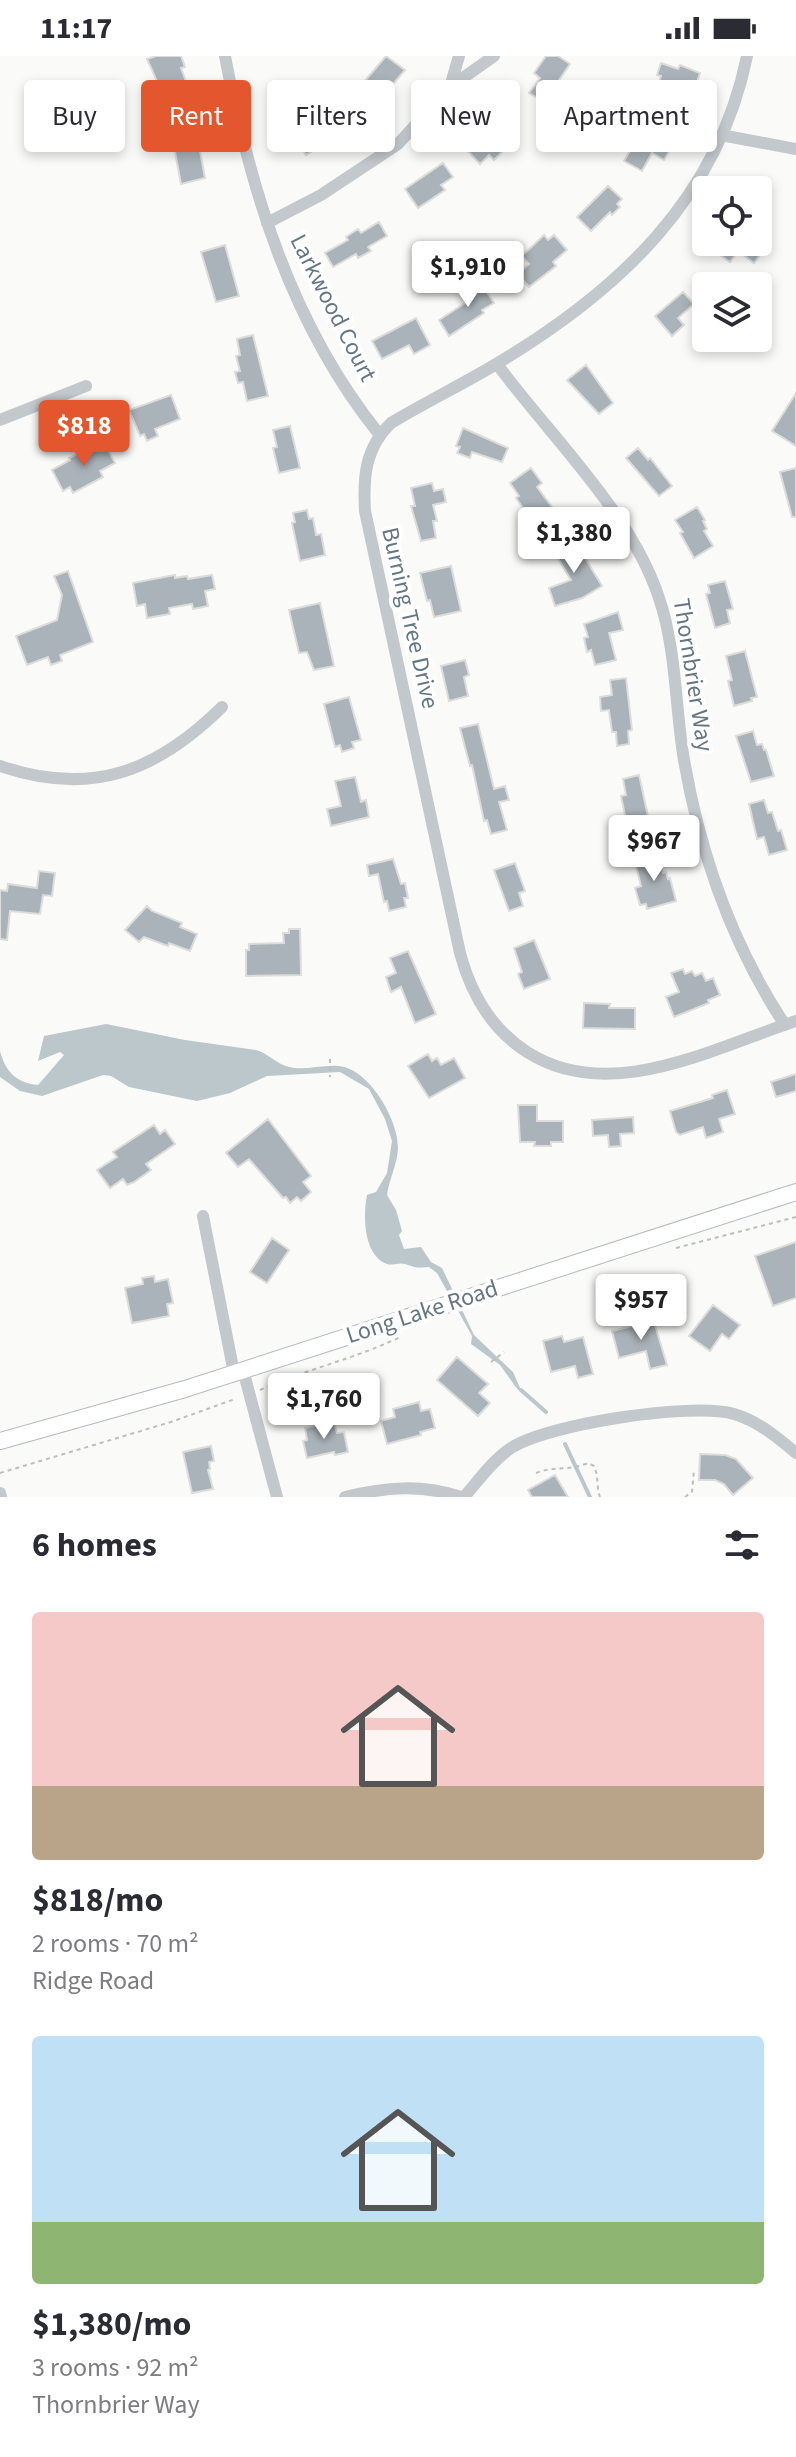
<!DOCTYPE html>
<html lang="en">
<head>
<meta charset="utf-8">
<style>
  body { margin:0; font-family:"Source Sans 3",sans-serif; background:#f7f7f7; color:#2b2b33; height:100vh; display:flex; flex-direction:column; font-size:30px; white-space:nowrap }
  * { box-sizing:border-box; margin:0 }
  p { font-size:26px; color:#7c7c81 }
  .icon { flex:none; width:44px; height:44px; fill:none; stroke:currentColor; stroke-width:2; stroke-linecap:round; stroke-linejoin:round }
  .map { position:relative; height:1441px; overflow:hidden }
  .details { display:flex; flex-direction:column; background:#fff; flex:1 }
  .details>* { flex:none }
  .top-card { position:absolute; left:24px; top:24px; width:748px; height:72px; display:flex; gap:16px }
  .tools { position:absolute; left:692px; top:120px; display:grid; gap:16px }
  .tools a { display:grid; place-items:center; width:80px; height:80px; border-radius:8px; background:#fff; box-shadow:0 4px 12px #0003; font-size:40px }
  .price { position:absolute; translate:-50% -68px; padding:0 18px; border-radius:8px; background:#fff; color:#222; font-size:26px; line-height:52px; filter:drop-shadow(0 2px 4px #0008) }
  .price::after { content:''; position:absolute; left:50%; top:48px; width:24px; height:18px; margin-left:-12px; background:inherit; clip-path:polygon(0 0,100% 0,50% 100%) }
  .price.on { background:#e4572e; color:#fff }
  ul { padding:0; list-style:none }
  li { display:grid; align-content:center; gap:16px; height:424px; padding:0 32px }
  li span { display:grid; place-items:center; height:248px; border-radius:8px; color:#555 }
  li>.icon { margin-inline-start:auto }
  span .icon { width:144px; height:144px; fill:#fffc; stroke-width:1 }
  li b { font-size:34px }
  h2 { display:flex; justify-content:space-between; align-items:center; height:96px; padding:0 32px; font-size:34px }
  .chip { padding:0 28px; border-radius:8px; background:#fff; box-shadow:0 4px 12px #0003; font-size:28px; line-height:72px }
  .chip.on { background:#e4572e; color:#fff }
  .status { display:flex; justify-content:space-between; align-items:center; height:56px; padding:0 40px; background:#fff; direction:ltr }
  .status svg { height:22px; fill:currentColor }
  .map>svg:first-child { display:block }
  .water { fill:#bbc7cb }
  .lines { fill:none; stroke-linecap:round; stroke-linejoin:round }
  .stream { stroke:#bbc7cb; stroke-width:4 }
  .building { fill:#aab3b9; stroke:#dcdcda; stroke-width:2 }
  .secondary-casing { stroke:#b3babf; stroke-width:18 }
  .path { stroke:#bbbfc2; stroke-width:2; stroke-dasharray:4 4; stroke-linecap:butt }
  .street { stroke:#c3c8cc; stroke-width:12 }
  .secondary { stroke:#fff; stroke-width:16 }
  .labels { text-anchor:middle; dominant-baseline:central; stroke-width:8; stroke-linejoin:round; paint-order:stroke }
  .street-label { font-size:24px; fill:#657683; stroke:#fff }
</style>
</head>
<body>
<div class="status"><b>11:17</b><svg viewBox="0 0 49 12"><path d="M0 12V9h3v3zM5 12V6h3v6zM10 12V3h3v9zM15 12V0h3v12zM26 1h20v11H26zM47 4h2v5h-2z"/></svg></div>
<div class="map">
<svg width="796" height="1441" viewBox="0 0 796 1441">
  <rect width="100%" height="100%" fill="#fafaf8"/>
  <path class="water" d="M 106,968 L 185,984 L 256,994 C 268,997 276,1008 289,1011 C 305,1015 322,1008 339,1010 C 369,1013 398,1063 398,1091 C 398,1107 389,1123 387,1139 L 396,1154 L 402,1175 L 399,1179 L 404,1193 L 421,1191 L 431,1206 L 442,1212 L 474,1279 L 513,1316 L 521,1334 L 518,1334 L 500,1309 L 471,1288 L 472,1280 L 437,1217 L 429,1211 C 414,1212 418,1212 405,1208 C 399,1206 393,1210 387,1208 C 363,1199 363,1159 367,1139 L 376,1136 L 387,1117 L 392,1085 L 385,1063 L 369,1033 L 340,1016 L 267,1020 L 230,1037 L 197,1045 L 129,1031 L 111,1020 L 103,1019 L 42,1040 L 20,1035 L 0,1021 L 0,995 C 5,1014 15,1027 38,1029 L 64,999 L 60,996 L 38,1005 L 44,980 Z"/>
  <g class="lines">
    <path class="stream" d="M 521,1334 L 546,1356
      M 565,1388 L 590,1441"/>
  </g>
  <path class="building" d="M 156,0 L 181,0 L 185,11 L 181,12 L 193,45 L 170,54 L 147,3 Z
    M 386,0 L 405,14 L 389,33 L 383,27 L 370,43 L 358,33 Z
    M 546,0 L 558,0 L 570,8 L 544,46 L 529,37 L 540,22 L 534,17 Z
    M 661,7 L 678,13 L 680,9 L 700,17 L 695,32 L 690,31 L 680,60 L 657,53 L 663,38 L 656,35 L 661,20 L 657,19 Z
    M 326,59 L 329,64 L 334,61 L 343,76 L 306,99 L 294,78 Z
    M 488,59 L 508,81 L 499,89 L 504,94 L 494,104 L 489,99 L 480,108 L 465,92 L 480,77 L 474,72 Z
    M 652,67 L 677,82 L 664,104 L 652,97 L 642,115 L 624,105 L 646,68 L 651,71 Z
    M 197,79 L 205,122 L 181,128 L 173,85 Z
    M 443,107 L 453,121 L 441,129 L 445,134 L 418,152 L 405,133 Z
    M 608,130 L 622,143 L 617,148 L 620,151 L 612,159 L 610,156 L 591,175 L 577,161 Z
    M 379,166 L 387,180 L 368,191 L 371,195 L 358,202 L 356,198 L 333,211 L 325,197 L 348,184 L 346,181 L 358,173 L 361,177 Z
    M 544,179 L 548,184 L 554,179 L 567,194 L 553,206 L 556,210 L 529,231 L 518,218 L 529,208 L 522,200 Z
    M 724,186 L 770,186 L 754,207 L 738,195 L 730,206 L 716,196 Z
    M 225,189 L 239,240 L 216,246 L 201,196 Z
    M 478,223 L 494,247 L 482,254 L 484,257 L 449,280 L 439,264 L 473,242 L 466,230 Z
    M 683,236 L 694,248 L 678,262 L 684,269 L 672,280 L 655,260 Z
    M 416,262 L 430,289 L 414,298 L 409,289 L 382,303 L 372,285 Z
    M 253,279 L 268,340 L 247,345 L 243,326 L 238,327 L 235,316 L 240,315 L 236,300 L 240,299 L 237,283 Z
    M 586,309 L 613,347 L 599,358 L 567,324 Z
    M 796,337 L 796,390 L 772,375 Z
    M 171,339 L 180,363 L 155,373 L 158,380 L 147,385 L 144,378 L 140,380 L 129,354 Z
    M 290,370 L 300,412 L 279,417 L 273,392 L 277,391 L 273,374 Z
    M 463,372 L 508,392 L 502,406 L 472,396 L 470,402 L 457,397 L 460,391 L 456,390 Z
    M 104,386 L 115,407 L 100,415 L 103,421 L 73,437 L 70,431 L 63,435 L 52,414 L 70,404 L 69,402 Z
    M 638,392 L 648,404 L 650,402 L 672,430 L 659,440 L 626,402 Z
    M 531,412 L 542,427 L 537,431 L 555,455 L 540,466 L 532,456 L 528,459 L 516,442 L 519,440 L 510,427 Z
    M 796,412 L 796,461 L 792,461 L 780,416 Z
    M 432,427 L 434,435 L 443,433 L 446,446 L 433,449 L 437,465 L 433,465 L 436,482 L 421,485 L 411,450 L 415,450 L 411,432 Z
    M 697,451 L 705,464 L 703,465 L 707,473 L 704,475 L 713,490 L 694,502 L 680,477 L 683,476 L 675,464 Z
    M 307,454 L 309,463 L 313,462 L 316,479 L 321,478 L 325,499 L 300,505 L 292,467 L 295,466 L 293,457 Z
    M 573,482 L 602,530 L 582,542 L 555,550 L 549,532 L 571,524 L 553,494 Z
    M 451,510 L 461,555 L 434,561 L 430,544 L 427,545 L 420,517 Z
    M 68,515 L 93,586 L 60,599 L 62,605 L 51,609 L 48,601 L 27,609 L 16,580 L 57,564 L 62,539 L 54,520 Z
    M 175,519 L 175,522 L 187,520 L 188,523 L 212,519 L 215,533 L 205,535 L 208,550 L 193,553 L 192,548 L 169,552 L 170,558 L 147,562 L 145,548 L 137,550 L 133,527 Z
    M 725,525 L 733,553 L 727,554 L 730,567 L 715,572 L 706,538 L 710,537 L 708,529 Z
    M 320,547 L 334,610 L 314,614 L 307,596 L 299,597 L 289,554 Z
    M 618,556 L 623,574 L 609,577 L 616,604 L 595,609 L 591,594 L 587,596 L 584,582 L 588,581 L 584,568 Z
    M 745,595 L 757,641 L 751,642 L 752,645 L 734,650 L 728,625 L 732,624 L 726,600 Z
    M 465,604 L 469,619 L 464,621 L 468,640 L 449,645 L 441,610 Z
    M 626,622 L 632,674 L 628,675 L 629,688 L 617,690 L 616,676 L 612,676 L 609,654 L 601,655 L 600,641 L 612,639 L 610,624 Z
    M 349,641 L 361,684 L 352,686 L 354,692 L 342,696 L 340,689 L 335,691 L 324,648 Z
    M 478,668 L 494,733 L 505,730 L 509,744 L 499,746 L 507,774 L 491,778 L 487,764 L 484,765 L 472,709 L 470,710 L 460,672 Z
    M 753,675 L 757,689 L 762,688 L 764,694 L 766,694 L 774,720 L 751,726 L 736,680 Z
    M 639,719 L 651,774 L 629,779 L 621,740 L 626,739 L 623,723 Z
    M 355,721 L 361,746 L 366,744 L 369,761 L 331,770 L 327,753 L 341,750 L 335,725 Z
    M 764,744 L 768,757 L 772,756 L 778,775 L 781,774 L 787,794 L 769,799 L 764,781 L 757,783 L 749,748 Z
    M 658,797 L 663,817 L 666,816 L 668,823 L 670,822 L 676,845 L 647,853 L 646,848 L 640,849 L 635,832 L 641,830 L 636,810 L 642,809 L 640,802 Z
    M 393,803 L 401,828 L 405,827 L 408,842 L 404,842 L 406,851 L 389,855 L 387,845 L 384,846 L 378,818 L 369,820 L 367,809 Z
    M 515,807 L 525,835 L 519,837 L 523,850 L 509,855 L 494,814 Z
    M 39,815 L 55,817 L 52,840 L 43,839 L 40,858 L 10,855 L 7,884 L 0,883 L 0,834 L 7,835 L 8,828 L 37,832 Z
    M 147,850 L 152,855 L 182,867 L 180,871 L 197,878 L 190,895 L 169,887 L 168,890 L 144,881 L 139,886 L 125,874 Z
    M 289,873 L 300,873 L 301,919 L 246,920 L 246,894 L 249,894 L 249,888 L 284,887 L 283,877 L 289,877 Z
    M 534,884 L 550,923 L 524,933 L 518,918 L 522,916 L 514,892 Z
    M 408,895 L 436,958 L 415,967 L 401,931 L 391,936 L 386,921 L 396,917 L 390,902 Z
    M 683,913 L 685,918 L 692,915 L 695,920 L 702,917 L 706,925 L 713,922 L 720,939 L 708,944 L 709,947 L 674,961 L 666,941 L 679,936 L 671,917 Z
    M 584,947 L 610,948 L 609,952 L 635,952 L 635,973 L 583,972 Z
    M 428,998 L 432,1005 L 437,1002 L 441,1009 L 454,1002 L 465,1022 L 429,1042 L 408,1010 Z
    M 796,1018 L 796,1035 L 776,1041 L 771,1026 Z
    M 727,1034 L 735,1058 L 719,1063 L 723,1076 L 706,1082 L 703,1071 L 680,1079 L 676,1076 L 670,1055 L 713,1042 L 712,1039 Z
    M 518,1049 L 537,1049 L 537,1065 L 563,1065 L 563,1086 L 551,1086 L 551,1090 L 534,1090 L 535,1086 L 520,1086 Z
    M 633,1061 L 634,1077 L 620,1078 L 621,1090 L 609,1091 L 608,1079 L 593,1080 L 592,1064 Z
    M 268,1063 L 311,1120 L 303,1126 L 311,1136 L 301,1145 L 297,1141 L 290,1147 L 286,1141 L 283,1142 L 249,1103 L 238,1111 L 226,1097 Z
    M 154,1069 L 160,1078 L 165,1074 L 175,1088 L 146,1108 L 151,1114 L 134,1126 L 127,1129 L 123,1123 L 110,1132 L 97,1114 L 117,1101 L 113,1096 Z
    M 272,1182 L 289,1194 L 267,1227 L 250,1216 Z
    M 796,1186 L 796,1242 L 773,1250 L 755,1200 Z
    M 154,1220 L 155,1226 L 168,1223 L 173,1247 L 167,1248 L 169,1260 L 132,1267 L 125,1232 L 143,1228 L 142,1222 Z
    M 713,1249 L 740,1269 L 729,1283 L 722,1278 L 710,1295 L 689,1280 Z
    M 652,1259 L 667,1309 L 650,1313 L 646,1295 L 619,1302 L 612,1275 L 641,1268 L 639,1262 Z
    M 562,1280 L 564,1286 L 583,1281 L 593,1318 L 578,1322 L 575,1310 L 551,1316 L 543,1285 Z
    M 457,1301 L 488,1328 L 479,1337 L 490,1347 L 478,1360 L 437,1324 Z
    M 419,1346 L 421,1355 L 430,1353 L 435,1372 L 420,1376 L 421,1379 L 387,1388 L 381,1365 L 395,1361 L 393,1353 Z
    M 334,1366 L 337,1377 L 344,1376 L 348,1396 L 335,1399 L 334,1396 L 307,1402 L 303,1385 L 307,1384 L 305,1372 Z
    M 211,1390 L 214,1405 L 209,1406 L 210,1413 L 208,1414 L 213,1433 L 192,1437 L 183,1396 Z
    M 700,1398 L 725,1399 L 736,1403 L 753,1422 L 733,1439 L 724,1428 L 715,1424 L 699,1424 Z
    M 555,1419 L 568,1441 L 532,1441 L 528,1434 Z"/>
  <g class="lines">
    <g class="secondary-casing">
      <path id="secondary" d="M 0,1385 L 185,1333 L 796,1136"/>
    </g>
    <path class="path" d="M 330,1003 L 330,1021
      M 676,1192 L 796,1161
      M 491,1306 L 504,1296
      M 260,1334 C 306,1313 355,1303 400,1281
      M 0,1417 L 171,1366 L 235,1343
      M 536,1417 C 554,1410 569,1415 588,1407 L 594,1410 C 599,1421 596,1430 600,1441
      M 685,1441 L 692,1436 L 694,1413"/>
    <path class="street" d="M 225,0 C 250,134 292,270 379,378
      M 747,0 C 718,143 618,235 498,307 C 463,328 426,346 391,367 C 365,392 363,421 365,455 L 460,897 C 471,938 491,973 527,996 C 610,1049 713,992 796,965
      M 450,31 L 459,0
      M 721,79 L 796,93
      M 267,167 L 321,139 L 398,88 L 450,31 L 494,0
      M 497,308 C 550,380 631,456 659,542 C 676,592 675,646 683,698 C 699,795 731,887 785,969
      M 0,364 L 86,330
      M 0,710 C 91,741 156,716 222,651
      M 203,1160 L 234,1317
      M 243,1314 L 277,1441
      M 0,1437 L 1,1441
      M 345,1441 C 385,1431 422,1428 461,1441
      M 464,1441 C 479,1424 492,1405 511,1392 C 548,1368 691,1346 734,1358 C 758,1365 777,1381 796,1397"/>
    <use href="#secondary" class="secondary"/>
  </g>
  <g class="labels">
    <g class="street-label">
      <text transform="translate(333 252) rotate(63)">Larkwood Court</text>
      <text transform="translate(410 562) rotate(77)">Burning Tree Drive</text>
      <text transform="translate(693 619) rotate(81)">Thornbrier Way</text>
      <text transform="translate(422 1256) rotate(-18)">Long Lake Road</text>
    </g>
  </g>
</svg>
<div class="tools">
<a><svg class="icon" aria-label="locate" viewBox="0 0 24 24"><circle cx="12" cy="12" r="6"/><path d="M12 2v4M12 18v4M2 12h4M18 12h4"/></svg></a>
<a><svg class="icon" aria-label="layers" viewBox="0 0 24 24"><path d="M12 4l9 5-9 5-9-5zM3 14l9 5 9-5"/></svg></a>
</div>
<b class="price" style="left:468px;top:253px">$1,910</b>
<b class="price on" style="left:84px;top:412px">$818</b>
<b class="price" style="left:574px;top:519px">$1,380</b>
<b class="price" style="left:654px;top:827px">$967</b>
<b class="price" style="left:641px;top:1286px">$957</b>
<b class="price" style="left:324px;top:1385px">$1,760</b>
<div class="top-card">
<a class="chip">Buy</a>
<a class="chip on">Rent</a>
<a class="chip">Filters</a>
<a class="chip">New</a>
<a class="chip">Apartment</a>
</div>
</div>
<section class="details">
<h2>6 homes<svg class="icon" aria-label="filters" viewBox="0 0 24 24"><path d="M4 7h16M4 17h16"/><circle cx="9" cy="7" r="2"/><circle cx="15" cy="17" r="2"/></svg></h2>
<ul>
<li><span style="background:linear-gradient(#f6c9c9 70%,#b9a48a 0)"><svg class="icon" aria-label="home" viewBox="0 0 24 24"><path d="M3 11l9-7 9 7M6 9v11h12V9"/></svg></span><div><b>$818/mo</b><p>2 rooms · 70 m²</p><p>Ridge Road</p></div></li>
<li><span style="background:linear-gradient(#bfe0f5 75%,#8fb573 0)"><svg class="icon" aria-label="home" viewBox="0 0 24 24"><path d="M3 11l9-7 9 7M6 9v11h12V9"/></svg></span><div><b>$1,380/mo</b><p>3 rooms · 92 m²</p><p>Thornbrier Way</p></div></li>
</ul>
</section>
</body>
</html>
